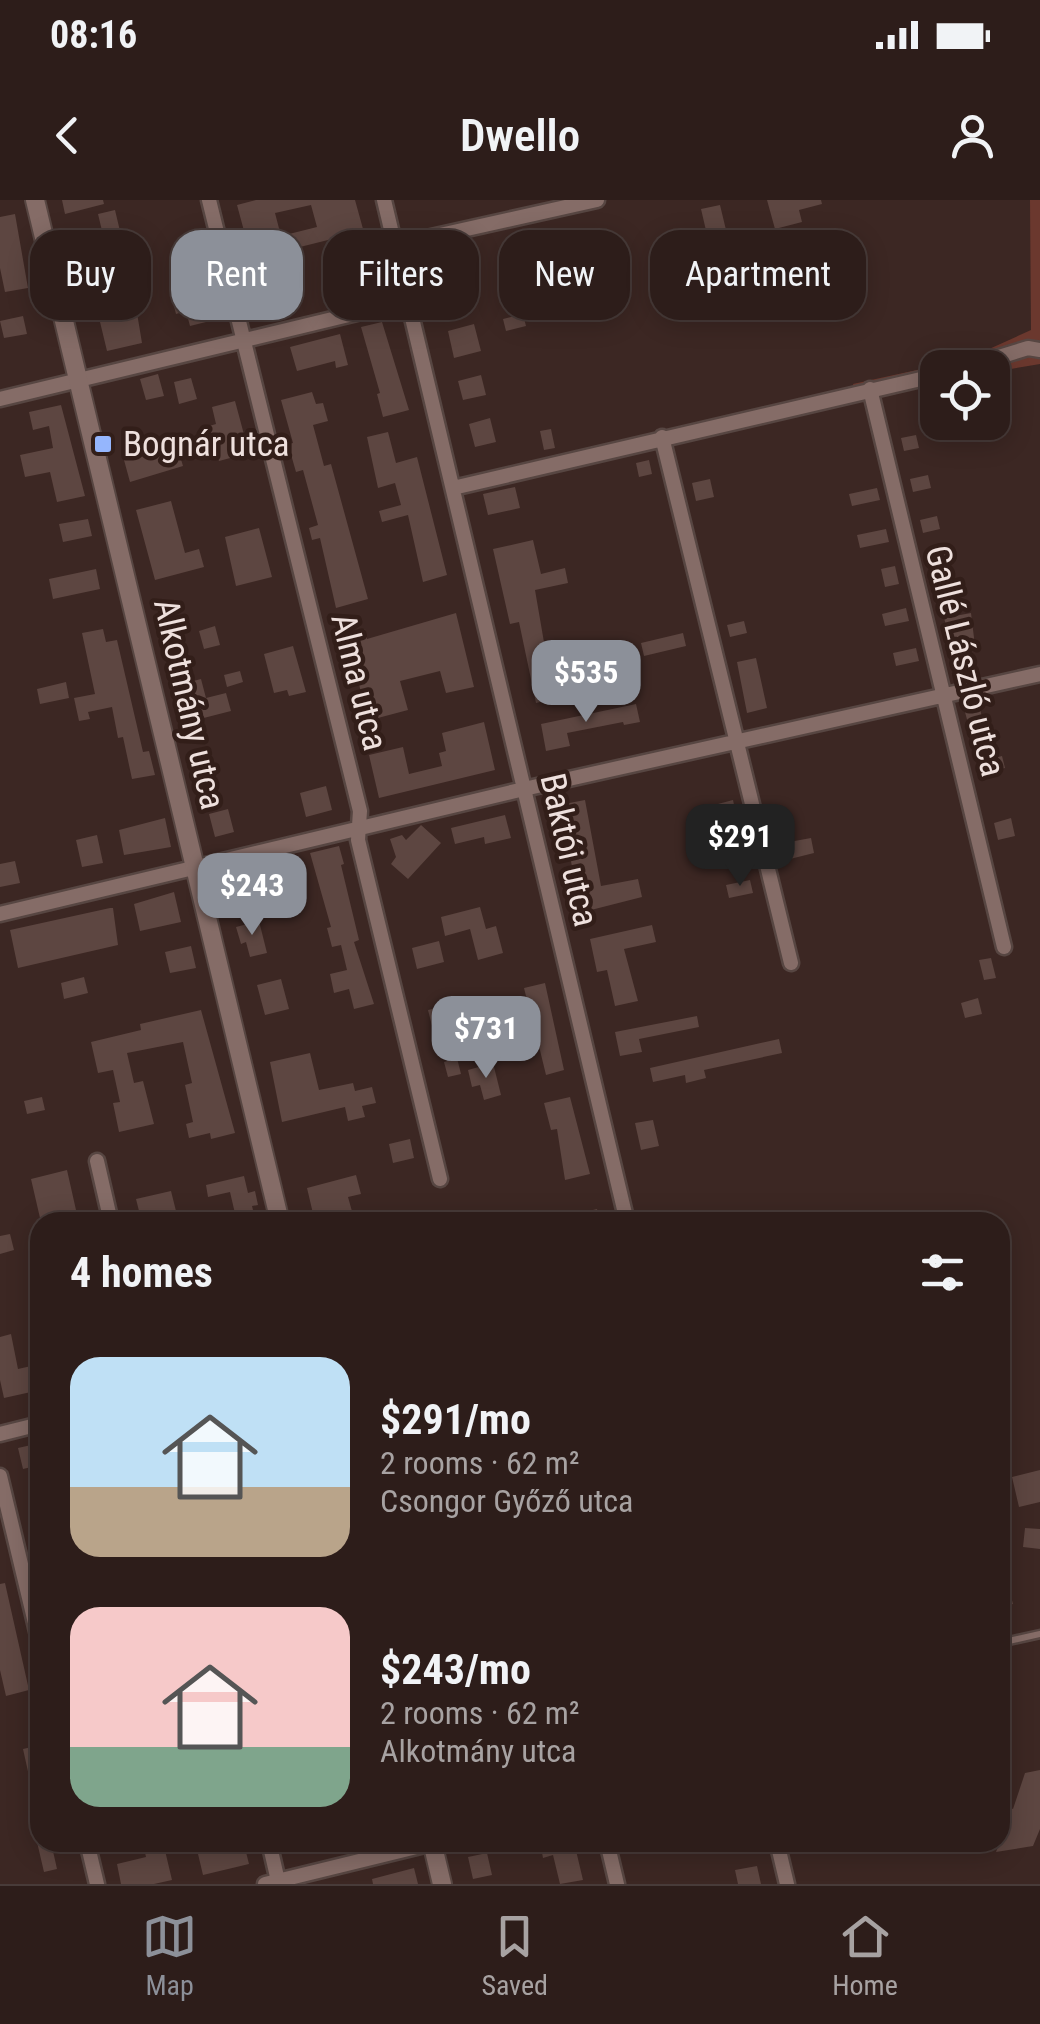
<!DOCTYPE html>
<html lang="en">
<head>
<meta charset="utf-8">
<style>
  body { margin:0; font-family:"Roboto Condensed",sans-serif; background:#352623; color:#f1f3f6; height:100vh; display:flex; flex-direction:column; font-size:38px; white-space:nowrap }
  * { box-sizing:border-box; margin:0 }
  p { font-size:32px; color:#a7a2a2 }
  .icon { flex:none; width:55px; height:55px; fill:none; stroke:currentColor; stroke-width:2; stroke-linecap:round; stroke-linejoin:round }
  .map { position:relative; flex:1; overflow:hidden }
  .drawer { position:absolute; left:30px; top:1012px; width:980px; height:640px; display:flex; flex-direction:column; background:#2d1d1a; border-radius:30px; box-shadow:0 5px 25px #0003,0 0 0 2px #483b39 }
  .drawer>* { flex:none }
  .guide { position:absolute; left:30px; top:30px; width:980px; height:90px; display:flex; gap:20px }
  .buttons { position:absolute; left:920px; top:150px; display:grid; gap:20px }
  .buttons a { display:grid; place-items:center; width:90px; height:90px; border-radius:20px; background:#2d1d1a; box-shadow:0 5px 25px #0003,0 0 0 2px #483b39; font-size:50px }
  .price { position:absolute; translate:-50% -85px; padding:0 22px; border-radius:20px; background:#8c9099; color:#fff; font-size:32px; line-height:65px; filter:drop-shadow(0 2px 5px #0008) }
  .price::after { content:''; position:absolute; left:50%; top:60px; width:30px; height:22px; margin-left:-15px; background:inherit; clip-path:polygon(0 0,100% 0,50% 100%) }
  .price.current { background:#222; color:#fff }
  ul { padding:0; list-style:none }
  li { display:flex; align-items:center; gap:30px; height:250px; padding:0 40px }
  li span { display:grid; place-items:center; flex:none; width:280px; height:200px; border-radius:30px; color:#555 }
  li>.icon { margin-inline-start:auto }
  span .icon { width:120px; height:120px; fill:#fffc; stroke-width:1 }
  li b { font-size:42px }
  h2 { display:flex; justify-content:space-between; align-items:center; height:120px; padding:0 40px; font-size:42px }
  .tag { padding:0 35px; border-radius:30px; background:#2d1d1a; box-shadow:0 5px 25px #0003,0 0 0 2px #483b39; font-size:35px; line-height:90px }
  .tag.current { background:#8c9099; color:#fff }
  .status { display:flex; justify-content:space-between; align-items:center; height:70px; padding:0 50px; background:#2d1d1a; direction:ltr }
  .status svg { height:28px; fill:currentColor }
  header { display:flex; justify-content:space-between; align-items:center; height:130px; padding:0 40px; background:#2d1d1a; font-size:45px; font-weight:600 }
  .menu { display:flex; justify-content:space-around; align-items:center; height:140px; border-top:2px solid #483b39; background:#2d1d1a; font-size:28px; color:#a7a2a2 }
  .menu a { display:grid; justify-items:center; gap:5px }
  .menu .current { color:#8c9099 }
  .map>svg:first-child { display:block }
  .green { fill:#6b382e }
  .building { fill:#5d4641; fill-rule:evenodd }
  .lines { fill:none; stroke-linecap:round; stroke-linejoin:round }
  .service-casing { stroke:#574642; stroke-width:11 }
  .minor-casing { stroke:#574642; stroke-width:19 }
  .tertiary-casing { stroke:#574642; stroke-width:22 }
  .service { stroke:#856c67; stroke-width:6 }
  .minor { stroke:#856c67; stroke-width:14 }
  .tertiary { stroke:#856c67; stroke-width:18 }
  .poi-dot { fill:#95b6fd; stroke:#321e19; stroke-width:4 }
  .labels { text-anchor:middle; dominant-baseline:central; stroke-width:9; stroke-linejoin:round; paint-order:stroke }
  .poi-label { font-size:35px; fill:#eee0dd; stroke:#321e19; text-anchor:start }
  .street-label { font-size:35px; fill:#eee0dd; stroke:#321e19 }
</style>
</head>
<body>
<div class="status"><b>08:16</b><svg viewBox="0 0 49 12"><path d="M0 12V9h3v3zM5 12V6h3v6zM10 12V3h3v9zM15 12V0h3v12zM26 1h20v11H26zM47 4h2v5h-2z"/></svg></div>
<header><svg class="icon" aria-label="back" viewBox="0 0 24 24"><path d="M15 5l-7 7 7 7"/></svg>Dwello<svg class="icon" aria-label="person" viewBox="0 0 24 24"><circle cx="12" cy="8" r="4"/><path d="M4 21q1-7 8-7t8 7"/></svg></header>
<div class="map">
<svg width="1040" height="1684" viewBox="0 0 1040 1684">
  <rect width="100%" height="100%" fill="#3c2723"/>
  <path class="green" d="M 1030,0 L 1040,0 L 1040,164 L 993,172 L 992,168 L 938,168 L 937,184 L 857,201 L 853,184 L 967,159 L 1031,130 Z"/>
  <path class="building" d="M 62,0 L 103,0 L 104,4 L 65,14 Z
    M 256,0 L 355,0 L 378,83 L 359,87 L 358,82 L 349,84 L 336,38 L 284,51 L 294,99 L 279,102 L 278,94 L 259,98 L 243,43 L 247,42 L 237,5 ZM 311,5 L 317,27 L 281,36 L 275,13 Z
    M 767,0 L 821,0 L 822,4 L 799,10 L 802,22 L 775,29 Z
    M 720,5 L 727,34 L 722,35 L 733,79 L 718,82 L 701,9 Z
    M 115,10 L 120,31 L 103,35 L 98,14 Z
    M 15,14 L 28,88 L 5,92 L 0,68 L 0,17 Z
    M 459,42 L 464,65 L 452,68 L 460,99 L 440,104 L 427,49 Z
    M 119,86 L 124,104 L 135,101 L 142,143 L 107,151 L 94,97 L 105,94 L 104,90 Z
    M 203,94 L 210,121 L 190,126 L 186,111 L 176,114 L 173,102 Z
    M 523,114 L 526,126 L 506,131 L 503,119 Z
    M 23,116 L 27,134 L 4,138 L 0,121 Z
    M 382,122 L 409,210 L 383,217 L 377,194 L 380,193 L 361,127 Z
    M 474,124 L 481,151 L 454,158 L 448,131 Z
    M 340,134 L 348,165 L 336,168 L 335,161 L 297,171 L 290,147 Z
    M 158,174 L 164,196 L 146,200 L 140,179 Z
    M 481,175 L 486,195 L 463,200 L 458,181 Z
    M 191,178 L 197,199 L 179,204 L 174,182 Z
    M 312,192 L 316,204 L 323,203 L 328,221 L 313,225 L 324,266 L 331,264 L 368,399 L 336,408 L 320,338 L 312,340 L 309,328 L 318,325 L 303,270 L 296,272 L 288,244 L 293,243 L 281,200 Z
    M 235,201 L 249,253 L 219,261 L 209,226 L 216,224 L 212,207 Z
    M 61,205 L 85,296 L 57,302 L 50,272 L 25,277 L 20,255 L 53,248 L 49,226 L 33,230 L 29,212 Z
    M 490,218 L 496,242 L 475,247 L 469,224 Z
    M 551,229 L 555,248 L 544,250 L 540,231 Z
    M 388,232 L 396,263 L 417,257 L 447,375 L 423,382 L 408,315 L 382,322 L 379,311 L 401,305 L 395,283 L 378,288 L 367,237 Z
    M 916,235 L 919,248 L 904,251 L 901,238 Z
    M 177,246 L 183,266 L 130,282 L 124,260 Z
    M 649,260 L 652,274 L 639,277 L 636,263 Z
    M 928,275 L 931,288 L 913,292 L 910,279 Z
    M 710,279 L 714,297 L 696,301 L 692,283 Z
    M 515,287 L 520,308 L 488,315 L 483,294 Z
    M 877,288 L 880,300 L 852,306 L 849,294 Z
    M 171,301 L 185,353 L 199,349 L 204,367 L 155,380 L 136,310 Z
    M 937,316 L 940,329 L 923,333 L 920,320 Z
    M 88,319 L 92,336 L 63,342 L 59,324 Z
    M 259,328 L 272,377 L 236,386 L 225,337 Z
    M 886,329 L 889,342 L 860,348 L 857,335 Z
    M 533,340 L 541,374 L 565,368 L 568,383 L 535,390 L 550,477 L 561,475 L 566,496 L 536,503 L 519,422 L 510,424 L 493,349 Z
    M 951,352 L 953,363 L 931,368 L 928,356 Z
    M 895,366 L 899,384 L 885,387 L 881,369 Z
    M 96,369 L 100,389 L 53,399 L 49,379 Z
    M 906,408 L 909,421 L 885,426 L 882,414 Z
    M 456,413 L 474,487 L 446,493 L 440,471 L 400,481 L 408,510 L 359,523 L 352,495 L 361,493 L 351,447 L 339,450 L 336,435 L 365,429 L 367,439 Z
    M 971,413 L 975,446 L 953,450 L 944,418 Z
    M 744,421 L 747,433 L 730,437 L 727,425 Z
    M 215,426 L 220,445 L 204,449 L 199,431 Z
    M 103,429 L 106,442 L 117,440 L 143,552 L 149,551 L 155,575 L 132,579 L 123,537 L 118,538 L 112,507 L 88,512 L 90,519 L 79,521 L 74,498 L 95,494 L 82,433 Z
    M 683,433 L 686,446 L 644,456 L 641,443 Z
    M 293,446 L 306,492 L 289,496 L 287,490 L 274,493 L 264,454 Z
    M 916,448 L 919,461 L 896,466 L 893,453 Z
    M 756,458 L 767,508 L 747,513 L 737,462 Z
    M 240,471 L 243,482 L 227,487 L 224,475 Z
    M 201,479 L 206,498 L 226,493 L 231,511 L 188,522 L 178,485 Z
    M 66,482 L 69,498 L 40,504 L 37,489 Z
    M 636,504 L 640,522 L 624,525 L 623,522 L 567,533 L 570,546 L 546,551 L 541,524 Z
    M 980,508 L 983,523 L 969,527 L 965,512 Z
    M 484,522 L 495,570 L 379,598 L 369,555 L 403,547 L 409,574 L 442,566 L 439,553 L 446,551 L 442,533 Z
    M 1002,556 L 1005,568 L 982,573 L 979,562 Z
    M 326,586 L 332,610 L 306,617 L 300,593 Z
    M 585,600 L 601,686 L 638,679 L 642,697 L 591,710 L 582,669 L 573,671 L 559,605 Z
    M 733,600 L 736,614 L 720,617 L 718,604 Z
    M 228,609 L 234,632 L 215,637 L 209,614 Z
    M 505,615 L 511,638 L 485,644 L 484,637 L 455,644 L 451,628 Z
    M 165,618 L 171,647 L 124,655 L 119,630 Z
    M 1011,618 L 1015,636 L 998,640 L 994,623 Z
    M 421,625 L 441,643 L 408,679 L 391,664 L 396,657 L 390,639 L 402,635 L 406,640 Z
    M 97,635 L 103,663 L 82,667 L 76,640 Z
    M 811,638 L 814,653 L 782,661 L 778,644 Z
    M 747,640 L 749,651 L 725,656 L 723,645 Z
    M 339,646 L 344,664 L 341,665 L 359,740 L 354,742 L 374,804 L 354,809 L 349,789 L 334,793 L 330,774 L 347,770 L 341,745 L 332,747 L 327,728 L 331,727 L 310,653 Z
    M 15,661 L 20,683 L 0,687 L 0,664 Z
    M 251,669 L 255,685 L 289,676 L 293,690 L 232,702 L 225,676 Z
    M 750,680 L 753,693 L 729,698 L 726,685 Z
    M 174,692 L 181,722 L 140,731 L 134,704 Z
    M 480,707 L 486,729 L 496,726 L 503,753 L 478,760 L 470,729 L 445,736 L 441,717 Z
    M 110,708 L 113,708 L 118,745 L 18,768 L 10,730 Z
    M 259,721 L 267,753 L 250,757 L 246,742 L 241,744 L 236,727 Z
    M 652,725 L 656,742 L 624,749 L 638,801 L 615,806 L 607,770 L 597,772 L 590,739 Z
    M 439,741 L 444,762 L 417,769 L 412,748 Z
    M 191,746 L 196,768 L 170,773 L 165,752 Z
    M 991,758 L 996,778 L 984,780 L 979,760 Z
    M 84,777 L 88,793 L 64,799 L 61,783 Z
    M 281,779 L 289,809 L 265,815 L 257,785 Z
    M 545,783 L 564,870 L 546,875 L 537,838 L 528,840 L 524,822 L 532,820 L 524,788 Z
    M 978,798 L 982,814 L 965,818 L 961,803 Z
    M 457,803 L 462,822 L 433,830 L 428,810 Z
    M 201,810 L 235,933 L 211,939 L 210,933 L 189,938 L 186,924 L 193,922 L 185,885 L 192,883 L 183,842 L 127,853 L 134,883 L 143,881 L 154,924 L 119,932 L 113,903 L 120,902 L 113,870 L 98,873 L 91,842 L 141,830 L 140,824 Z
    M 697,816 L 699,827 L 639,839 L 642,852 L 620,856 L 615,832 Z
    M 779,839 L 782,853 L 704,870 L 706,878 L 686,883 L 685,875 L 653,882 L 650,868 Z
    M 310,853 L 319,890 L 353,883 L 355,891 L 372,887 L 376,903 L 362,906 L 365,917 L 348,921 L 345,907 L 282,922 L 270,862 Z
    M 457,858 L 461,874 L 448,877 L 444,862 Z
    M 493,863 L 501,895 L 484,900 L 480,885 L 472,887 L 468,870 Z
    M 42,897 L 45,910 L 27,914 L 24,901 Z
    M 570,897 L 590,974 L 565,980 L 557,929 L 551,930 L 544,903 Z
    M 653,920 L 659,946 L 641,950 L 635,923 Z
    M 410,939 L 414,958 L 393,963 L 389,944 Z
    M 67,970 L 76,1010 L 40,1018 L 31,979 Z
    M 356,975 L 361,994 L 348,997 L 355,1022 L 315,1022 L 307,988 Z
    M 244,976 L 248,993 L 255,991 L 258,1005 L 252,1006 L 256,1022 L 237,1022 L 230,992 L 208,997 L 206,985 Z
    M 171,991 L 176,1011 L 141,1019 L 136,999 Z
    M 597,1009 L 600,1020 L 560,1022 L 560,1018 Z
    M 10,1034 L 14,1050 L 0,1054 L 0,1036 Z
    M 11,1134 L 18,1169 L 40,1164 L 40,1190 L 4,1198 L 0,1180 L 0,1137 Z
    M 40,1243 L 40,1265 L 23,1269 L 18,1248 Z
    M 1040,1270 L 1040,1302 L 1019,1307 L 1012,1277 Z
    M 1025,1328 L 1040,1329 L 1040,1349 L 1023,1347 Z
    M 1000,1371 L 1004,1371 L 1013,1404 L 1000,1407 Z
    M 5,1383 L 29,1490 L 6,1496 L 0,1470 L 0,1384 Z
    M 40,1545 L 40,1602 L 35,1603 L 23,1549 Z
    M 1040,1570 L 1040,1629 L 1033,1646 L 996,1652 L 1000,1642 L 1000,1603 L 1013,1609 L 1025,1573 Z
    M 37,1642 L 51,1642 L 57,1669 L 44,1672 Z
    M 150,1642 L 163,1642 L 172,1680 L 154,1684 L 121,1684 L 117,1664 L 146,1657 L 143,1644 Z
    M 540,1642 L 574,1642 L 583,1680 L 560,1684 L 553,1655 L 543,1658 Z
    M 244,1644 L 249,1664 L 203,1675 L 198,1654 Z
    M 487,1653 L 492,1675 L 473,1679 L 468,1657 Z
    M 757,1666 L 761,1684 L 738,1684 L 735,1670 Z
    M 414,1668 L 418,1684 L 373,1684 L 372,1679 Z"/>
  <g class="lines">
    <g class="service-casing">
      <path id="service" d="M 1000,1443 L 1040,1434"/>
    </g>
    <g class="minor-casing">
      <path id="minor" d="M 209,0 L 360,611 L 358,640 L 440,979
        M 384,0 L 627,1022
        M 395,45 L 597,0
        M 963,168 L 1028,148 L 1040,150
        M 870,189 L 1004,747
        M 0,199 L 407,101
        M 662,237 L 791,763
        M 453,288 L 938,175
        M 0,714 L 524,589 L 1040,474
        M 97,961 L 111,1022
        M 0,1234 L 40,1224
        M 0,1276 L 40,1444
        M 87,1642 L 97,1684
        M 269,1642 L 278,1681
        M 607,1642 L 617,1684
        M 777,1642 L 787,1684
        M 265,1684 L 437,1642"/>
    </g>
    <g class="tertiary-casing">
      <path id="tertiary" d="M 35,0 L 280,1022
        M 432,1642 L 442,1684"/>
    </g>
    <use href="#service" class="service"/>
    <use href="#minor" class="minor"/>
    <use href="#tertiary" class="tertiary"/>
  </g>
  <rect class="poi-dot" x="93" y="234" width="20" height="20" rx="5"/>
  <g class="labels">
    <g class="poi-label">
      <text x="123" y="244">Bognár utca</text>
    </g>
    <g class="street-label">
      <text transform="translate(965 461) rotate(76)">Gallé László utca</text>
      <text transform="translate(359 482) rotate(76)">Alma utca</text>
      <text transform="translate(189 504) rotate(77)">Alkotmány utca</text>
      <text transform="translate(569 650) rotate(77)">Baktói utca</text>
    </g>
  </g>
</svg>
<div class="buttons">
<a><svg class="icon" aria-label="locate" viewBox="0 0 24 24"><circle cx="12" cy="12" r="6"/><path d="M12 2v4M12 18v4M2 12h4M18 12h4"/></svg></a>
</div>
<b class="price" style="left:586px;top:525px">$535</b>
<b class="price current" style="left:740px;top:689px">$291</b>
<b class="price" style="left:252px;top:738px">$243</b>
<b class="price" style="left:486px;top:881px">$731</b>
<div class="guide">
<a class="tag">Buy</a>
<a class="tag current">Rent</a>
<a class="tag">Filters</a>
<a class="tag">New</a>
<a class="tag">Apartment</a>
</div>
<section class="drawer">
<h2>4 homes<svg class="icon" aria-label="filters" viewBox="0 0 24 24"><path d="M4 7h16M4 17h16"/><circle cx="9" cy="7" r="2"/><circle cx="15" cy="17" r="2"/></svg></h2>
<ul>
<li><span style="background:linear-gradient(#bfe0f5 65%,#b9a48a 0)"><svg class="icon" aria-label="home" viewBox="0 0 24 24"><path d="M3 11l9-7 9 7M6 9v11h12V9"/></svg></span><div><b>$291/mo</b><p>2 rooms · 62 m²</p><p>Csongor Győző utca</p></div></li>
<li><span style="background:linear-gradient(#f6c9c9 70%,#7fa58c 0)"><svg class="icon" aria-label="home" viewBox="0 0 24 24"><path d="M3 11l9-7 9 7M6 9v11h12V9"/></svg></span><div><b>$243/mo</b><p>2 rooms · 62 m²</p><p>Alkotmány utca</p></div></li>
</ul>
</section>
</div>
<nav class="menu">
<a class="current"><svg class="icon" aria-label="map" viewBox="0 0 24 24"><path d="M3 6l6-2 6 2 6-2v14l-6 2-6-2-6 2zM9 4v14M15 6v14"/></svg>Map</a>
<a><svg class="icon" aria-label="saved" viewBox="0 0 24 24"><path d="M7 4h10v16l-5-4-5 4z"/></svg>Saved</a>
<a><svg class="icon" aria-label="home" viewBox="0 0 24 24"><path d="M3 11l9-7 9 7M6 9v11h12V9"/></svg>Home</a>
</nav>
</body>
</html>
